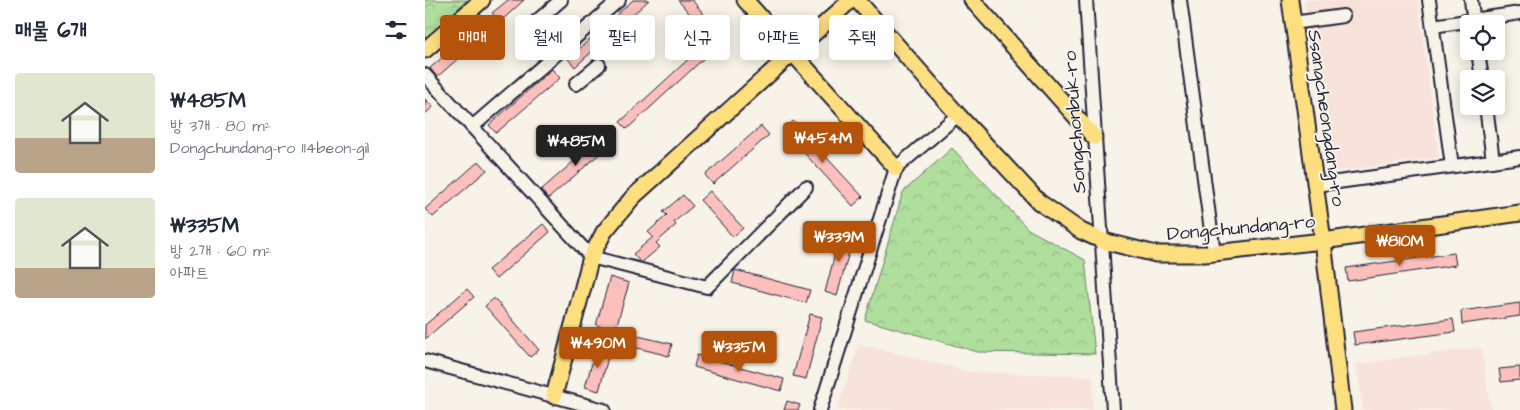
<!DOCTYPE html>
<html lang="ko">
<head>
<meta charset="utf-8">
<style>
  body { margin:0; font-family:"Architects Daughter","Poor Story",sans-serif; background:#f6f6f7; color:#1f2937; height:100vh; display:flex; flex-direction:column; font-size:19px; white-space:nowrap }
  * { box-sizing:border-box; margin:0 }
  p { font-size:16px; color:#747a83 }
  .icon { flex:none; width:28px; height:28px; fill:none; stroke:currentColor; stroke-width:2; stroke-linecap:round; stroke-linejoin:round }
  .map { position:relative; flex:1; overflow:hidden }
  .panel { display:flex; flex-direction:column; background:#fff; width:425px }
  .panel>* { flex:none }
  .top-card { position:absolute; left:15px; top:15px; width:475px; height:45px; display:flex; gap:10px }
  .controls { position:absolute; left:1035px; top:15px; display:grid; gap:10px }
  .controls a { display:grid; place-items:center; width:45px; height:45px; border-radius:5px; background:#fff; box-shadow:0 2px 12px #0003; font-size:25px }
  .price { position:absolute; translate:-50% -42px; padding:0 11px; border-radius:5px; background:#b45309; color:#fff; font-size:16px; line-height:32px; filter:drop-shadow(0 1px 2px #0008) }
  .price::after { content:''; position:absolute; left:50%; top:30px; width:15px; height:11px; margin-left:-8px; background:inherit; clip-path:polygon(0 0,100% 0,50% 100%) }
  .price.active { background:#222; color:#fff }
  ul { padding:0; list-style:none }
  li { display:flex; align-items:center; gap:15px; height:125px; padding:0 15px }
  li span { display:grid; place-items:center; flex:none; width:140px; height:100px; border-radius:5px; color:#555 }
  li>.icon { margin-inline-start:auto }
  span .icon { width:60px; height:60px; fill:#fffc; stroke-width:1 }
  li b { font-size:21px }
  h2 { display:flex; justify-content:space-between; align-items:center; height:60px; padding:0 15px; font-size:21px }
  .tag { padding:0 18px; border-radius:5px; background:#fff; box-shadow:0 2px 12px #0003; font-size:18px; line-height:45px }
  .tag.active { background:#b45309; color:#fff }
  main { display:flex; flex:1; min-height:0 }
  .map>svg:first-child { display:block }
  .built { fill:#f8e3db }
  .park { fill:url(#park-crowns); stroke:#69806c }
  .building { fill:#fbbfbc; stroke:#22223b }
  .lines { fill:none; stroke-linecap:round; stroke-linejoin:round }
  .minor-casing { stroke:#22223b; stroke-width:16 }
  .major-casing { stroke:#22223b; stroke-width:19 }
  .minor { stroke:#f7f3e8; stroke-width:12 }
  .major { stroke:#fedf80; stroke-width:15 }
  .labels { text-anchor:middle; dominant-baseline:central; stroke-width:4; stroke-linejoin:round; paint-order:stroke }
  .street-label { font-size:19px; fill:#22223b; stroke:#f7f3e8 }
</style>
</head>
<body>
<main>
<section class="panel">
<h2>매물 6개<svg class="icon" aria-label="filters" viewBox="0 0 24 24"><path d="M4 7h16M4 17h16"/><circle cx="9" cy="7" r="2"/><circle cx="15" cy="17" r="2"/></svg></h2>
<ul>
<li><span style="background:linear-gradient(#dfe7d0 65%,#b9a48a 0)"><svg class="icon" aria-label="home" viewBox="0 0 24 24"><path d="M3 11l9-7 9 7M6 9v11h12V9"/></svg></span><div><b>₩485M</b><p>방 3개 · 80 m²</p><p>Dongchundang-ro 114beon-gil</p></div></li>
<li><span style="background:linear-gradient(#dfe7d0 70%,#b9a48a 0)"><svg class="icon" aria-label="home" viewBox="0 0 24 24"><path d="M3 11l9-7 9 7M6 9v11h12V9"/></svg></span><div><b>₩335M</b><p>방 2개 · 60 m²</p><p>아파트</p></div></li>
</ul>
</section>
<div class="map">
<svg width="1095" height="410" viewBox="0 0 1095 410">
  <defs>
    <pattern id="park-crowns" width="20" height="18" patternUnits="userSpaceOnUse" patternTransform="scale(1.25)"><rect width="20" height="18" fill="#b0de9d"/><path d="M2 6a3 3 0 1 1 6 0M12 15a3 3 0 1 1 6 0" fill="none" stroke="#97be88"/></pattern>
  </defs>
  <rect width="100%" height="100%" fill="#f7f3e8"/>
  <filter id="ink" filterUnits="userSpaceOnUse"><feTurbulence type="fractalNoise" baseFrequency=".02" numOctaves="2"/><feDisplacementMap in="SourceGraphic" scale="10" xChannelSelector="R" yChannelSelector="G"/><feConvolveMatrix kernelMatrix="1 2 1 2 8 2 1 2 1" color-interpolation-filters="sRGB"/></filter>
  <g filter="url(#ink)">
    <path class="built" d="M 879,0 L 993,0 L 1014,158 L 905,172 Z
      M 434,344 L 546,372 L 668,376 L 668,410 L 412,410 Z
      M 1056,347 L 1066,410 L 938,410 L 931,364 Z"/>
    <path class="park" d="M 0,0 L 42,0 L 0,39 Z
      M 527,148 L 603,229 L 660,260 L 670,354 L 553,352 L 440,320 L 478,192 Z"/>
    <path class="building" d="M 83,0 L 99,0 L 75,22 L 67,13 Z
      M 208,0 L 224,0 L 150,67 L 143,59 Z
      M 253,0 L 267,0 L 287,24 L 279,31 Z
      M 59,22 L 66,30 L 12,77 L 5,68 Z
      M 282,42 L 289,49 L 202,129 L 195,122 Z
      M 127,69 L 135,78 L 71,133 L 64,125 Z
      M 0,99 L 8,107 L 0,114 Z
      M 368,121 L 438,197 L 428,206 L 358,130 Z
      M 336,126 L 344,135 L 288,184 L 280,175 Z
      M 179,135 L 187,143 L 123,199 L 116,190 Z
      M 54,161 L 62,170 L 8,217 L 0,209 Z
      M 285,191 L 318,228 L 308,237 L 275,200 Z
      M 258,195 L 268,206 L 249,222 L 251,225 L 231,243 L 235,247 L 216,263 L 208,254 L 228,237 L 223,232 L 242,215 L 238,212 Z
      M 118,224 L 125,232 L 71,279 L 63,270 Z
      M 416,231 L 429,234 L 412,296 L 400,292 Z
      M 1029,253 L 1031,265 L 923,281 L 921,268 Z
      M 310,270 L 385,290 L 381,303 L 307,283 Z
      M 185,277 L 204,283 L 190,331 L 171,325 Z
      M 42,289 L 49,297 L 0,339 L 0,325 Z
      M 69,298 L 114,350 L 105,357 L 60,306 Z
      M 1095,303 L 1095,316 L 1037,324 L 1036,311 Z
      M 385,314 L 397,317 L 381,379 L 368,376 Z
      M 1028,319 L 1030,332 L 930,345 L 928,332 Z
      M 192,331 L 247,344 L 244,356 L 189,342 Z
      M 172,346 L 185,350 L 174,391 L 160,387 Z
      M 272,355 L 359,379 L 356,391 L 269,367 Z
      M 1095,367 L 1095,380 L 1076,382 L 1074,369 Z
      M 362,401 L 375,405 L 373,410 L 359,410 Z"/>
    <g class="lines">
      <g class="minor-casing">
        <path id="minor" d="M 661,0 L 688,410
          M 755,0 L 789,253
          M 1004,0 L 1027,166
          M 1046,0 L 1049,24
          M 868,23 L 918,16
          M 1008,26 L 1095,13
          M 104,28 L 136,0
          M 1053,51 L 1057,79
          M 0,75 L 166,257 L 282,287 L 381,187
          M 151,84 L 174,65
          M 1061,106 L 1068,161
          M 47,127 L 194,0
          M 891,185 L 1095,157
          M 0,361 L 179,410
          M 395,410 L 471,168 L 533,115"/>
      </g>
      <g class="major-casing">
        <path id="major" d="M 320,0 L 471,168
          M 432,0 L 533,115 L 614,202 L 656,231 L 678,241 L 731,254 L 780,254 L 898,241 L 1095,213
          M 547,0 L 669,137
          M 865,0 L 898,241 L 918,410
          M 0,50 L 57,0
          M 129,396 L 166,257 L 179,232 L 208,197 L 426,0"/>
      </g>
      <use href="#minor" class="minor"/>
      <use href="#major" class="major"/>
    </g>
  </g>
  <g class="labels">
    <g class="street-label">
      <text transform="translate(901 118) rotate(82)">Ssangcheongdang-ro</text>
      <text transform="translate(650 122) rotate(-94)">Songchonbuk-ro</text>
      <text transform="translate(816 228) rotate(-5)">Dongchundang-ro</text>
    </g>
  </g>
</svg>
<div class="controls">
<a><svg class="icon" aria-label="locate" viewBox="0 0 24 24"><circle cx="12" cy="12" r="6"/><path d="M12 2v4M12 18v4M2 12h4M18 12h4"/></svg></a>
<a><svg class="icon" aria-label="layers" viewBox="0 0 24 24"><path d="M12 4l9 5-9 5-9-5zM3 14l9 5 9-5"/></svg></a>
</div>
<b class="price" style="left:398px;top:164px">₩454M</b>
<b class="price active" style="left:151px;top:167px">₩485M</b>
<b class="price" style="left:414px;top:263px">₩339M</b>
<b class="price" style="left:975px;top:267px">₩810M</b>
<b class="price" style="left:173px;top:369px">₩490M</b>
<b class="price" style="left:314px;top:373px">₩335M</b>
<div class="top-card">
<a class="tag active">매매</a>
<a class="tag">월세</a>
<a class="tag">필터</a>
<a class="tag">신규</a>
<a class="tag">아파트</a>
<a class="tag">주택</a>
</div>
</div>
</main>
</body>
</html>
